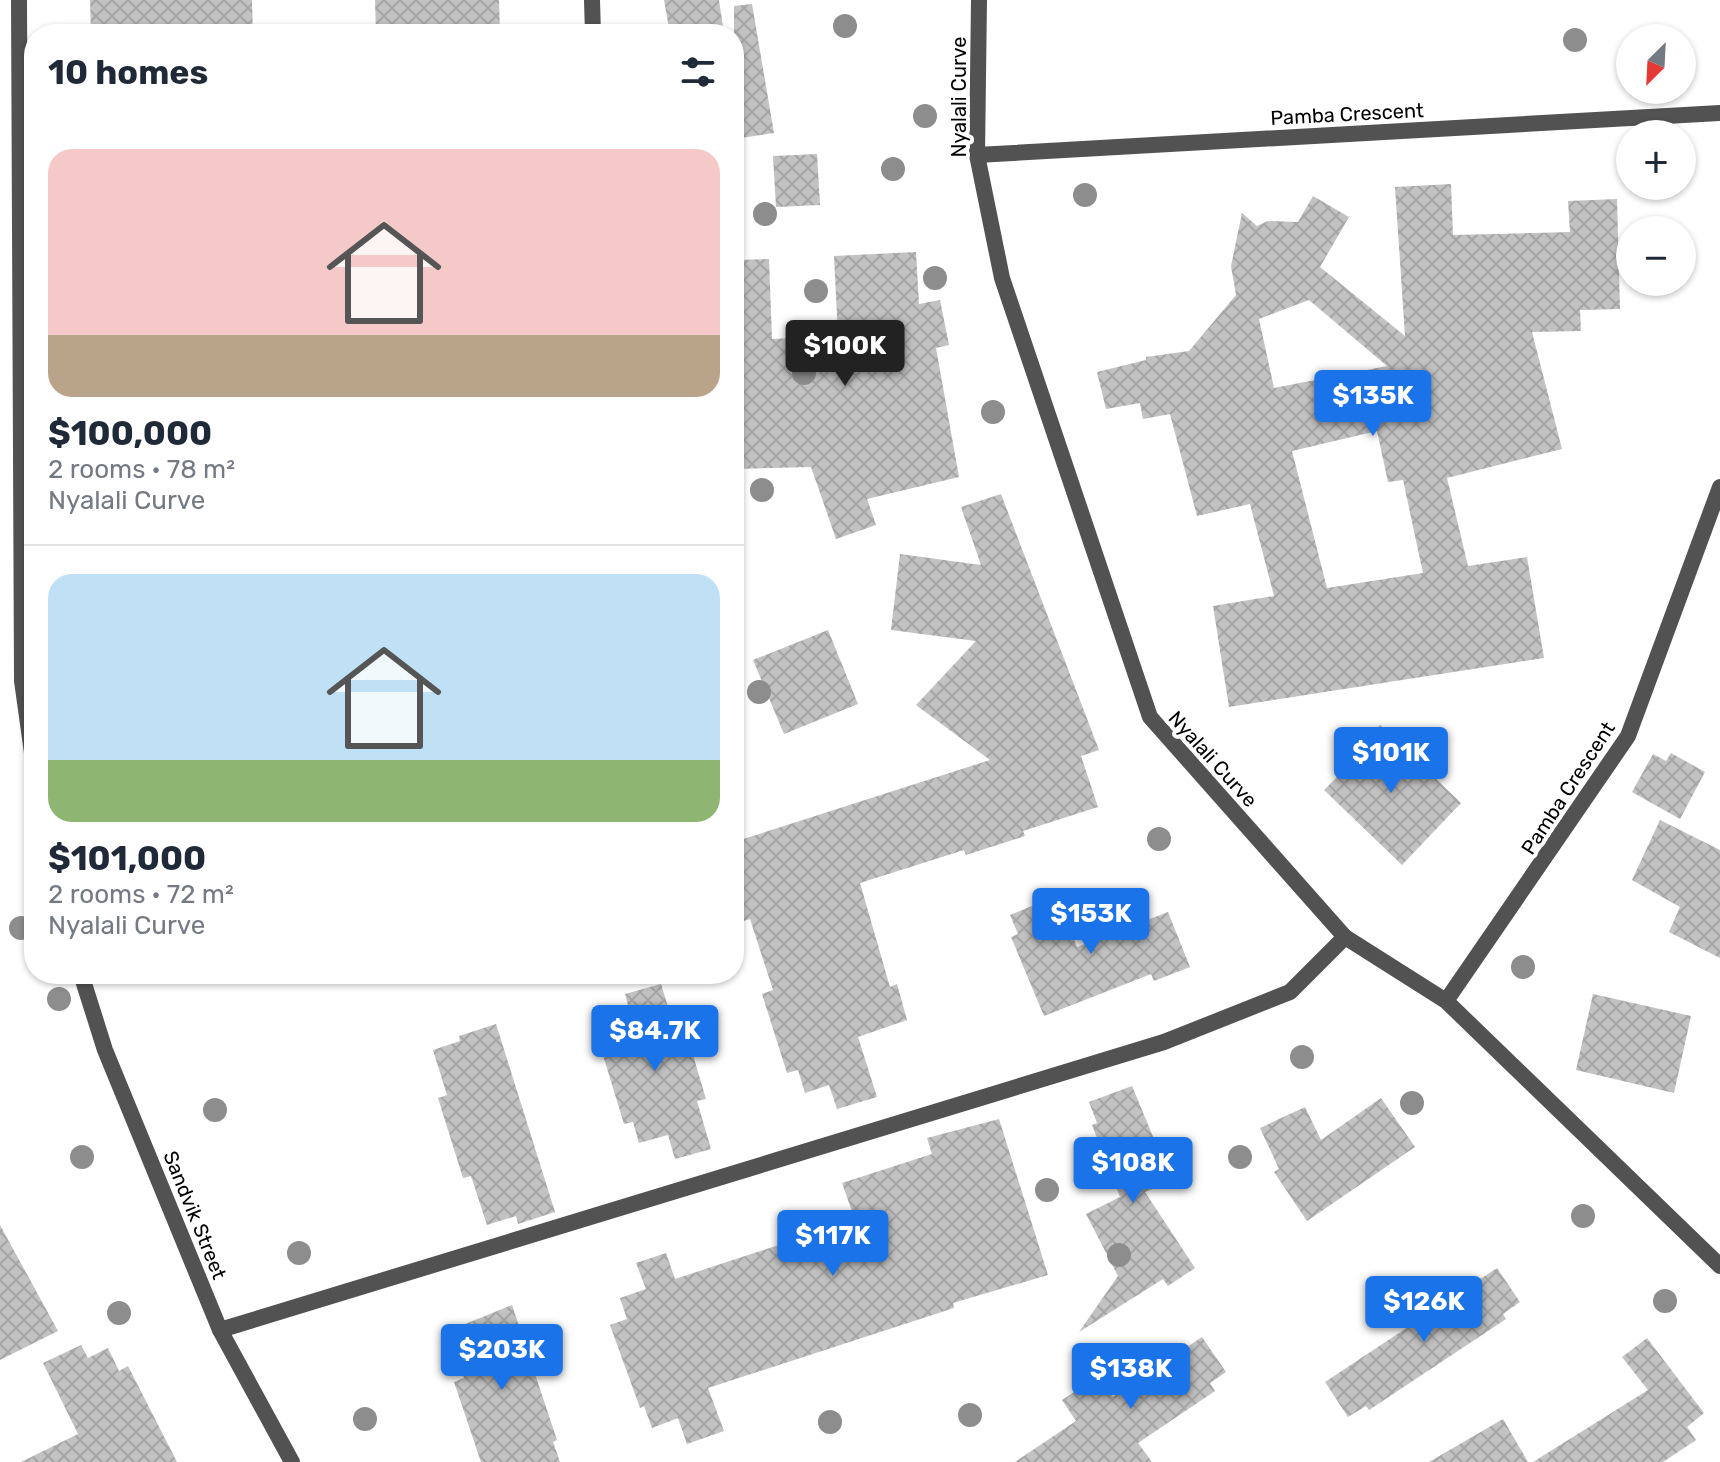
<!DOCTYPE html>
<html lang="en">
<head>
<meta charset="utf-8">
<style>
  body { margin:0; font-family:Rubik,sans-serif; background:#f2f2f3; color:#1f2937; height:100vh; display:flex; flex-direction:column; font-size:30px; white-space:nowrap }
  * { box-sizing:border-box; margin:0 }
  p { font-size:26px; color:#747a83 }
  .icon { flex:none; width:44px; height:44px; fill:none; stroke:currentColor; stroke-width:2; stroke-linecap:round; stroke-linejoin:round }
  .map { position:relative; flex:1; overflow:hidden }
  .panel { position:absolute; left:24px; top:24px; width:720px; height:960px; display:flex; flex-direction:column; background:#fff; border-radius:32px; box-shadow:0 2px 6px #0004 }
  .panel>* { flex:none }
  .needle { width:52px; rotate:204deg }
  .buttons { position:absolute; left:1616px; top:24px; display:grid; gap:16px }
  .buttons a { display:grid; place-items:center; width:80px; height:80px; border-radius:50%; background:#fff; box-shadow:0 2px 6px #0004; font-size:40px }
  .price { position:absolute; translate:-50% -68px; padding:0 18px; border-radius:8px; background:#1a73e8; color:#fff; font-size:26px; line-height:52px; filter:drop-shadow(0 2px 4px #0008) }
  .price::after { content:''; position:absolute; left:50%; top:48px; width:24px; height:18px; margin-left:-12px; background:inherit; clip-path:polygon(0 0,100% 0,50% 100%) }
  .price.active { background:#222; color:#fff }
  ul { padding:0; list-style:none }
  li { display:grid; align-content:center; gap:16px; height:424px; padding:0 24px }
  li+li { border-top:2px solid #e0e1e3 }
  li span { display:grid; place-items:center; height:248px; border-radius:24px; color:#555 }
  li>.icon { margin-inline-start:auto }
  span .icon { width:144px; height:144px; fill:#fffc; stroke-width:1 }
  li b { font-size:34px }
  h2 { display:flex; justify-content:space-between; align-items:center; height:96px; padding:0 24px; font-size:34px }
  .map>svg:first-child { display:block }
  .building { fill:url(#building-cross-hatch); fill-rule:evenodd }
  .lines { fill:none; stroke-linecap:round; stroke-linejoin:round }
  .lane { stroke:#525252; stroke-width:16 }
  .street { stroke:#525252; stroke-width:16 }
  .tree { fill:#8d8d8d }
  .labels { text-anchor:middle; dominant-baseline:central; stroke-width:8; stroke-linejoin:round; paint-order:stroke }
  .street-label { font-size:20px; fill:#000; stroke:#fff }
</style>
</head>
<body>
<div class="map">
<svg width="1720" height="1462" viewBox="0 0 1720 1462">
  <defs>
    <pattern id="building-cross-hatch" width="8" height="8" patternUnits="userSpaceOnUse" patternTransform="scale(2)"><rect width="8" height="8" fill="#c2c2c2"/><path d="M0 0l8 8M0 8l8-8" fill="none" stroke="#a5a5a5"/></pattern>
  </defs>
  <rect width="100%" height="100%" fill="#fff"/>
  <path class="building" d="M 90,0 L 252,0 L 253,34 L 91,34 Z
    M 375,0 L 499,0 L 500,34 L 376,34 Z
    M 664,0 L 719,0 L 724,34 L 670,34 Z
    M 752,4 L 774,133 L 734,139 L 734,6 Z
    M 817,154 L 820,205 L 776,207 L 773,156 Z
    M 1451,184 L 1453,235 L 1570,232 L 1568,201 L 1617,199 L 1620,309 L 1580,310 L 1581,331 L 1532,332 L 1562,449 L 1447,478 L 1468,566 L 1527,557 L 1544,658 L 1229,707 L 1213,606 L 1274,596 L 1250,504 L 1197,516 L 1170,414 L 1143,419 L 1140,403 L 1106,409 L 1097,372 L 1146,360 L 1146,357 L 1189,351 L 1236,295 L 1231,266 L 1242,213 L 1257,226 L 1268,221 L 1298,222 L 1313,196 L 1349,217 L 1320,267 L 1405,336 L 1395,187 ZM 1309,300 L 1387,366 L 1274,388 L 1259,319 ZM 1377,431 L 1388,482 L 1403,480 L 1423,573 L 1327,588 L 1292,451 Z
    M 916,252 L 919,304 L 940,300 L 949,345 L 936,348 L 959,477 L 867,499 L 876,525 L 836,539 L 811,467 L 734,469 L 734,260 L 769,259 L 772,339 L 838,336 L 834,256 Z
    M 1001,494 L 1099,750 L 1081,756 L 1098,807 L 1023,831 L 1025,836 L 966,855 L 964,850 L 860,883 L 890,987 L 897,984 L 907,1020 L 858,1037 L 877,1097 L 837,1109 L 829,1085 L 805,1093 L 798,1070 L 787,1073 L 762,994 L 773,990 L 750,919 L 734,924 L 734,842 L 990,760 L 916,705 L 976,641 L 891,630 L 900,554 L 981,565 L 961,507 Z
    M 828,630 L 858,704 L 784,734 L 753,660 Z
    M 1380,725 L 1461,803 L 1402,865 L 1324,790 L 1341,773 L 1336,768 Z
    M 1671,753 L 1705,772 L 1680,819 L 1632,792 L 1653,754 L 1666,761 Z
    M 1660,820 L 1720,850 L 1720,958 L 1669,932 L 1680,907 L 1632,880 Z
    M 1052,898 L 1059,917 L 1064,915 L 1077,947 L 1168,912 L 1190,967 L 1154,981 L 1151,974 L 1044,1016 L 1011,937 L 1018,934 L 1010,915 Z
    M 661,984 L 672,1020 L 682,1018 L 706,1099 L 697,1101 L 711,1149 L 675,1159 L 668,1135 L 639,1143 L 633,1122 L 624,1124 L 599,1042 L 609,1039 L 602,1017 L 629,1009 L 625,994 Z
    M 1593,994 L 1691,1016 L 1674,1093 L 1576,1070 Z
    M 496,1024 L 555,1212 L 518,1224 L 516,1216 L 487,1225 L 471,1176 L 463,1178 L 438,1098 L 447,1095 L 433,1050 L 460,1041 L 459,1036 Z
    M 1132,1086 L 1172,1182 L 1145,1192 L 1195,1268 L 1168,1286 L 1163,1279 L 1079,1332 L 1118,1276 L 1086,1214 L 1120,1197 L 1092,1125 L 1097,1123 L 1089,1102 Z
    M 1381,1098 L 1415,1147 L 1307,1221 L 1274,1172 L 1279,1169 L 1260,1128 L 1305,1107 L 1321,1140 Z
    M 999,1119 L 1048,1275 L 953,1303 L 954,1308 L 708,1388 L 724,1431 L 687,1444 L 678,1418 L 652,1428 L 644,1406 L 640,1408 L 610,1325 L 627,1319 L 620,1298 L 646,1289 L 636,1263 L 666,1253 L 675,1279 L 855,1220 L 842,1183 L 932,1154 L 927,1138 Z
    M 0,1225 L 58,1331 L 0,1360 Z
    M 1497,1268 L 1520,1302 L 1503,1314 L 1506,1319 L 1369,1410 L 1366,1406 L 1348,1417 L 1325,1382 Z
    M 512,1305 L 557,1440 L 553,1442 L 560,1462 L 481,1462 L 454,1382 L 464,1378 L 448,1331 Z
    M 1202,1337 L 1226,1372 L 1210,1383 L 1215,1391 L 1138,1443 L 1152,1462 L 1015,1462 L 1076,1421 L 1062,1400 L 1099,1376 L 1113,1397 Z
    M 1647,1338 L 1704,1413 L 1687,1427 L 1696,1440 L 1663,1462 L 1533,1462 L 1648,1390 L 1622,1357 Z
    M 81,1345 L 88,1358 L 108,1348 L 119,1371 L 128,1366 L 177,1462 L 21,1462 L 78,1434 L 43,1363 Z
    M 1503,1419 L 1528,1462 L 1429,1462 Z"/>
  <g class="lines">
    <path class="lane" d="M 220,1330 L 1164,1042 L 1290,992 L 1345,937"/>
    <path class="street" d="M 19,0 L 22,681 L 34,767
      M 592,0 L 593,34
      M 979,0 L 977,155 L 1002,278 L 1150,717 L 1345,937 L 1446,1001 L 1720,1266
      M 977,155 L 1720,113
      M 81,974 L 105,1050 L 220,1330 L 292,1462
      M 1446,1001 L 1628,736 L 1720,487"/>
  </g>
  <g class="tree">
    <circle cx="845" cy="26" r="12"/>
    <circle cx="1575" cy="40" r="12"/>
    <circle cx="925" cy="116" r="12"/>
    <circle cx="893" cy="169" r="12"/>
    <circle cx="1085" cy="195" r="12"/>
    <circle cx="765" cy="214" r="12"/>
    <circle cx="935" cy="278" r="12"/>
    <circle cx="816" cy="291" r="12"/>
    <circle cx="804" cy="373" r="12"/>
    <circle cx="993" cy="412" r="12"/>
    <circle cx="762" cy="490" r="12"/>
    <circle cx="759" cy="692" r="12"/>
    <circle cx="1159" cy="839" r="12"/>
    <circle cx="21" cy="928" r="12"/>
    <circle cx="1523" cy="967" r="12"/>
    <circle cx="59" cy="999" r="12"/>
    <circle cx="1302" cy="1057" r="12"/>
    <circle cx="1412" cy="1103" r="12"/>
    <circle cx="215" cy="1110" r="12"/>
    <circle cx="82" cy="1157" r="12"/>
    <circle cx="1240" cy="1157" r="12"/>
    <circle cx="1047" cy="1190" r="12"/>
    <circle cx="1583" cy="1216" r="12"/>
    <circle cx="299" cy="1253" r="12"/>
    <circle cx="1119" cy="1255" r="12"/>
    <circle cx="1665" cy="1301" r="12"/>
    <circle cx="119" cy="1313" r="12"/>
    <circle cx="970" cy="1415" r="12"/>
    <circle cx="365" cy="1419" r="12"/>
    <circle cx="830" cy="1422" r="12"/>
  </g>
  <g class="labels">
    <g class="street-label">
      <text transform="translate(959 97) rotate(-90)">Nyalali Curve</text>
      <text transform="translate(1347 114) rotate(-3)">Pamba Crescent</text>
      <text transform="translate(1213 759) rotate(48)">Nyalali Curve</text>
      <text transform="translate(1568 788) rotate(-57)">Pamba Crescent</text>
      <text transform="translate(195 1215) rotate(68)">Sandvik Street</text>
    </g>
  </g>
</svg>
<div class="buttons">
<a><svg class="needle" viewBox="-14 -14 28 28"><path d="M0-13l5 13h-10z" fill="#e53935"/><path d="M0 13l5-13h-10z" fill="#747a83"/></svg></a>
<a>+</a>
<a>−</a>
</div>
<b class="price active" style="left:845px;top:388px">$100K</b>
<b class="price" style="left:1373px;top:438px">$135K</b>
<b class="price" style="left:1391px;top:795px">$101K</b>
<b class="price" style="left:1091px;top:956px">$153K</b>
<b class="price" style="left:655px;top:1073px">$84.7K</b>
<b class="price" style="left:1133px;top:1205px">$108K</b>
<b class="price" style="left:833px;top:1278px">$117K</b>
<b class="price" style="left:1424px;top:1344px">$126K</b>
<b class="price" style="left:502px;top:1392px">$203K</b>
<b class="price" style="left:1131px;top:1411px">$138K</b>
<section class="panel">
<h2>10 homes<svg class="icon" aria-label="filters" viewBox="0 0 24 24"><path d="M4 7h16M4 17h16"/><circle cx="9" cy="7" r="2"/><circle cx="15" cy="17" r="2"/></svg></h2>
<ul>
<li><span style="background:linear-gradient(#f6c9c9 75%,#b9a48a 0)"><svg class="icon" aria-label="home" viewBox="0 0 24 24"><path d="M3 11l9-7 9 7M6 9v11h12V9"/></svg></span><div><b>$100,000</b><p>2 rooms · 78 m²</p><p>Nyalali Curve</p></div></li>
<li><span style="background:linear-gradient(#bfe0f5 75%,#8fb573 0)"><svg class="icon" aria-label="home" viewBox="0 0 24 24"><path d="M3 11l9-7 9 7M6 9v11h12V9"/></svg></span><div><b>$101,000</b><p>2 rooms · 72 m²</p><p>Nyalali Curve</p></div></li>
</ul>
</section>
</div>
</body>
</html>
